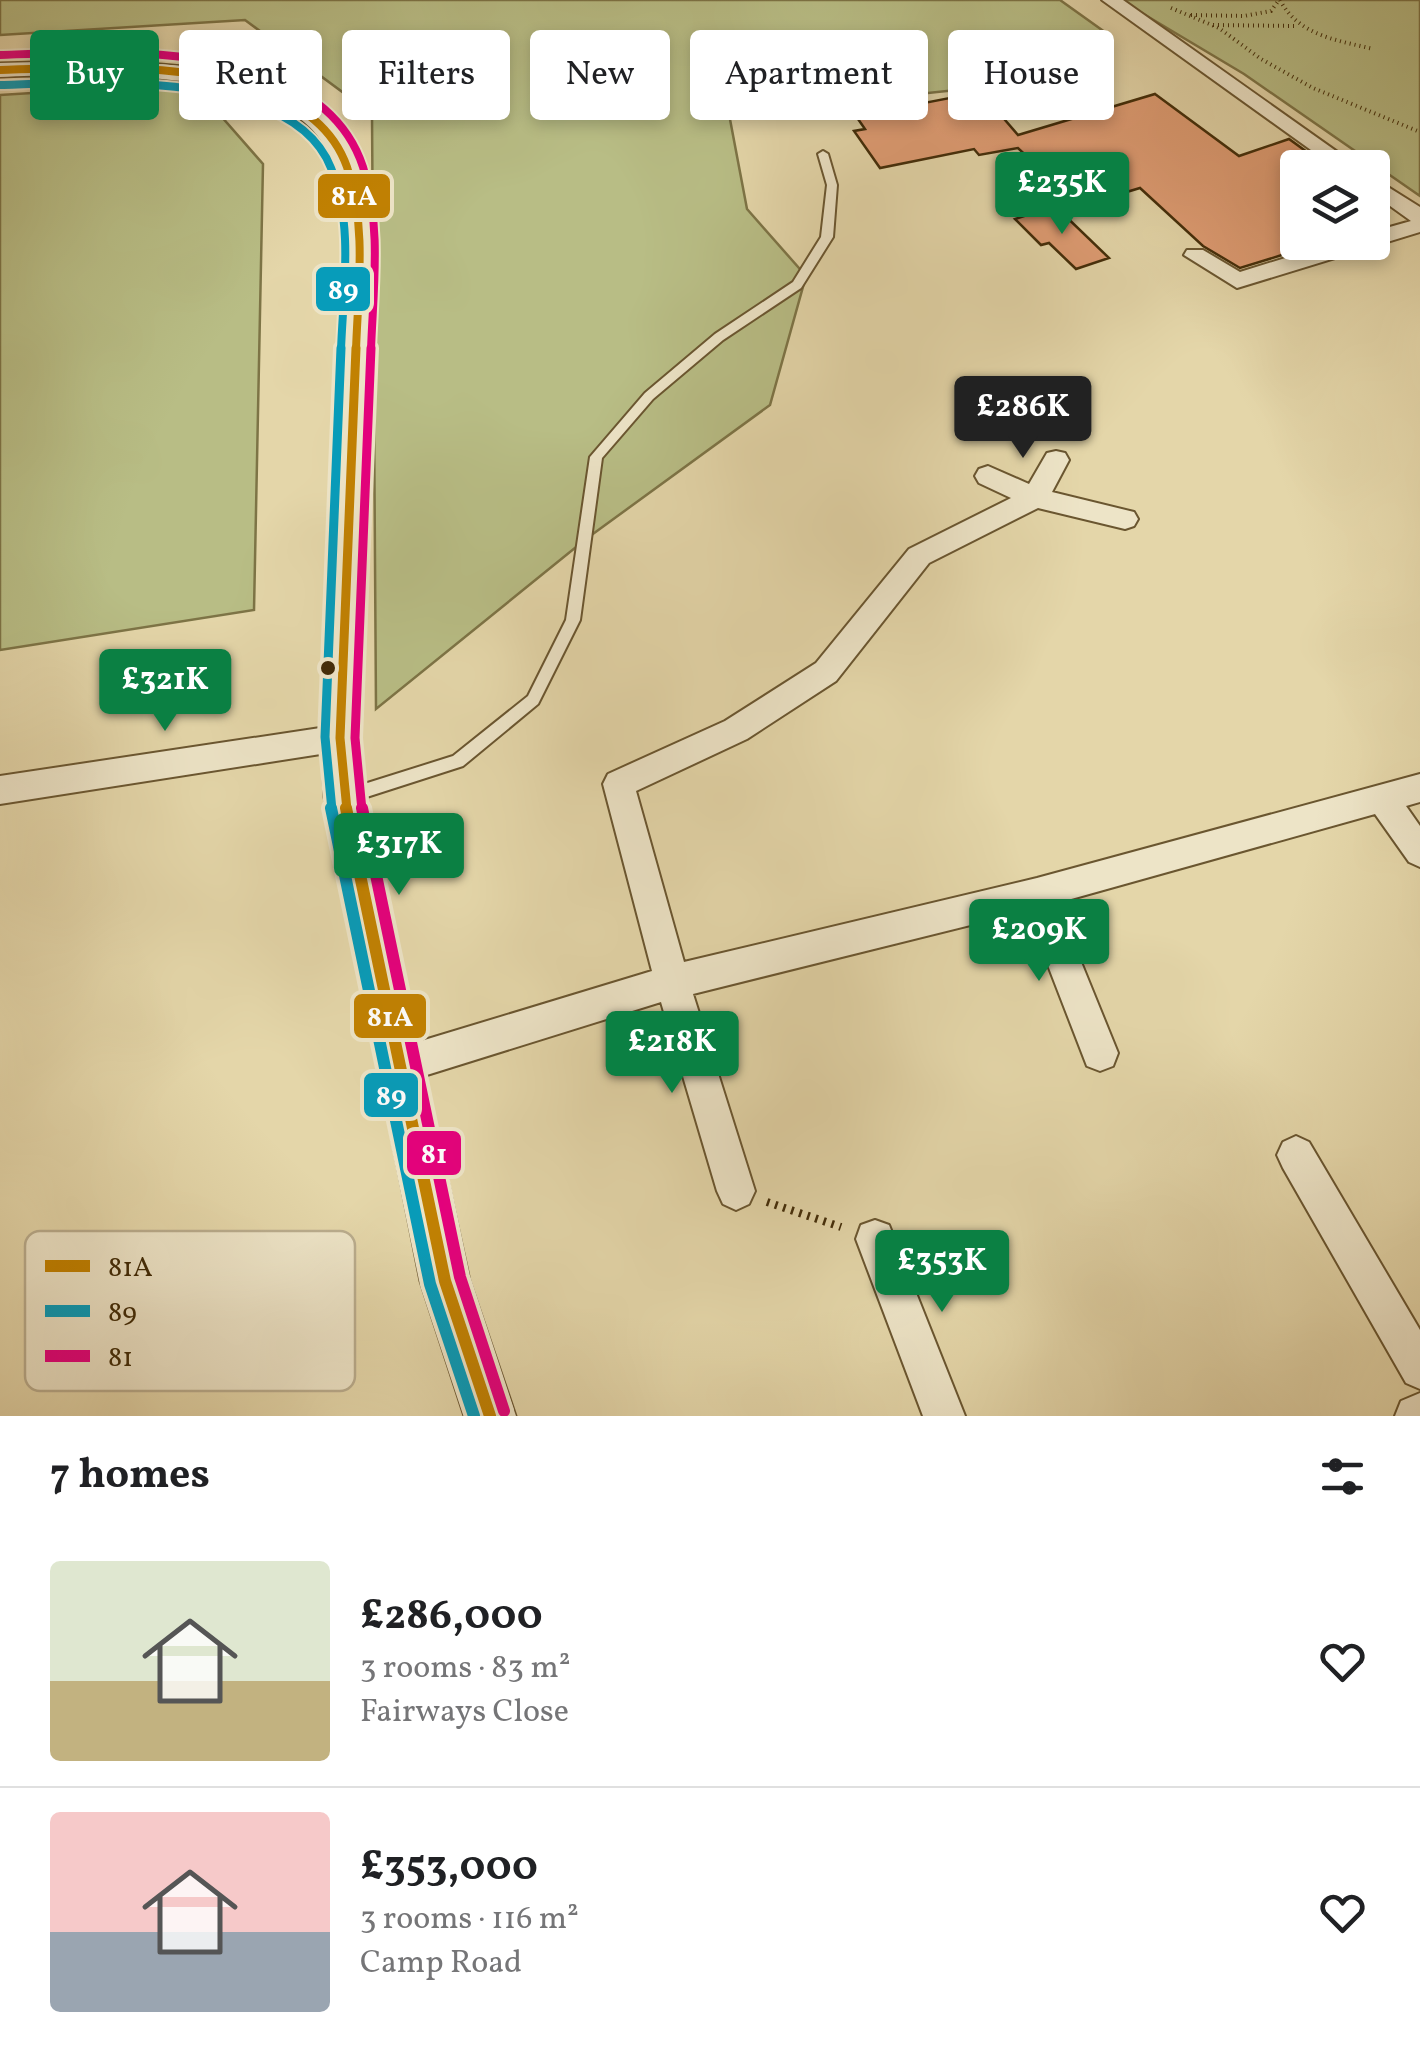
<!DOCTYPE html>
<html lang="en">
<head>
<meta charset="utf-8">
<style>
  body { margin:0; font-family:Vollkorn,serif; background:#f2f2f2; color:#202124; height:100vh; display:flex; flex-direction:column; font-size:38px; white-space:nowrap }
  * { box-sizing:border-box; margin:0 }
  p { font-size:32px; color:#757577 }
  .icon { flex:none; width:55px; height:55px; fill:none; stroke:currentColor; stroke-width:2; stroke-linecap:round; stroke-linejoin:round }
  .map { position:relative; height:1416px; overflow:hidden }
  .details { display:flex; flex-direction:column; background:#fff; flex:1 }
  .details>* { flex:none }
  .top-card { position:absolute; left:30px; top:30px; width:1360px; height:90px; display:flex; gap:20px }
  .buttons { position:absolute; left:1280px; top:150px; display:grid; gap:20px }
  .buttons a { display:grid; place-items:center; width:110px; height:110px; border-radius:10px; background:#fff; box-shadow:0 5px 15px #0003; font-size:50px }
  .price { position:absolute; translate:-50% -85px; padding:0 22px; border-radius:10px; background:#0b8043; color:#fff; font-size:32px; line-height:65px; filter:drop-shadow(0 2px 5px #0008) }
  .price::after { content:''; position:absolute; left:50%; top:60px; width:30px; height:22px; margin-left:-15px; background:inherit; clip-path:polygon(0 0,100% 0,50% 100%) }
  .price.active { background:#222; color:#fff }
  ul { padding:0; list-style:none }
  li { display:flex; align-items:center; gap:30px; height:250px; padding:0 50px }
  li+li { border-top:2px solid #e0e0e0 }
  li span { display:grid; place-items:center; flex:none; width:280px; height:200px; border-radius:10px; color:#555 }
  li>.icon { margin-inline-start:auto }
  span .icon { width:120px; height:120px; fill:#fffc; stroke-width:1 }
  li b { font-size:42px }
  h2 { display:flex; justify-content:space-between; align-items:center; height:120px; padding:0 50px; font-size:42px }
  .chip { padding:0 35px; border-radius:10px; background:#fff; box-shadow:0 5px 15px #0003; font-size:35px; line-height:90px }
  .chip.active { background:#0b8043; color:#fff }
  .map>svg:first-child { display:block }
  .green { fill:#b8bd85; stroke:#7d7446; stroke-width:2.5 }
  .building { fill:#df9c73; stroke:#422c08; stroke-width:2.5 }
  .lines { fill:none; stroke-linecap:round; stroke-linejoin:round }
  .service-casing { stroke:#6a5630; stroke-width:4 }
  .minor-casing { stroke:#6a5630; stroke-width:4 }
  .tertiary-casing { stroke:#6a5630; stroke-width:3 }
  .path-far1 { stroke:#422c08; stroke-width:4; stroke-dasharray:1 4; stroke-linecap:butt }
  .path { stroke:#422c08; stroke-width:8; stroke-dasharray:2.5 6; stroke-linecap:butt }
  .service { fill:#ede4c7; fill-rule:evenodd }
  .minor { fill:#ede4c7; fill-rule:evenodd }
  .tertiary { fill:#ede4c7; fill-rule:evenodd }
  .bus-1-far2-casing { stroke:#ede4c7; stroke-width:12 }
  .bus-1-far1-casing { stroke:#ede4c7; stroke-width:16 }
  .bus-1-casing { stroke:#ede4c7; stroke-width:20 }
  .bus-2-far2-casing { stroke:#ede4c7; stroke-width:12 }
  .bus-2-far1-casing { stroke:#ede4c7; stroke-width:16 }
  .bus-2-casing { stroke:#ede4c7; stroke-width:20 }
  .bus-3-far2-casing { stroke:#ede4c7; stroke-width:12 }
  .bus-3-far1-casing { stroke:#ede4c7; stroke-width:16 }
  .bus-3-casing { stroke:#ede4c7; stroke-width:20 }
  .bus-1-far2 { stroke:#c18102; stroke-width:8 }
  .bus-1-far1 { stroke:#c18102; stroke-width:9 }
  .bus-1 { stroke:#c18102; stroke-width:12 }
  .bus-2-far2 { stroke:#079cba; stroke-width:8 }
  .bus-2-far1 { stroke:#079cba; stroke-width:9 }
  .bus-2 { stroke:#079cba; stroke-width:12 }
  .bus-3-far2 { stroke:#e5007d; stroke-width:8 }
  .bus-3-far1 { stroke:#e5007d; stroke-width:9 }
  .bus-3 { stroke:#e5007d; stroke-width:12 }
  .bus-dot { fill:#422c08; stroke:#ede4c7; stroke-width:4 }
  .key { fill:#ede4c7; stroke:#baad8e; stroke-width:2.5 }
  .key-label { font-size:28px; fill:#422c08 }
  .line-badge { stroke:#ede4c7; stroke-width:4 }
  .badge-label { font-size:28px; text-anchor:middle; font-weight:bold; fill:#fff }
</style>
</head>
<body>
<div class="map">
<svg width="1420" height="1416" viewBox="0 0 1420 1416">
  <rect width="100%" height="100%" fill="#e4d6a9"/>
  <filter id="stains"><feTurbulence type="fractalNoise" baseFrequency=".002" numOctaves="4"/><feColorMatrix values="0 0 0 0 .2 0 0 0 0 .09 0 0 0 0 .02 0 0 0 .5 -.17"/></filter>
  <radialGradient id="worn" r=".72"><stop offset=".6" stop-color="#630" stop-opacity="0"/><stop offset="1" stop-color="#630" stop-opacity=".3"/></radialGradient>
  <path class="green" d="M 0,0 L 1060,0 L 1109,35 L 1042,81 L 729,114 L 747,209 L 806,276 L 770,405 L 586,539 L 376,709 L 372,114 L 245,20 L 0,35 Z
    M 1120,0 L 1420,0 L 1420,196 L 1244,74 Z
    M 192,83 L 263,164 L 254,610 L 0,650 L 0,95 Z"/>
  <path class="building" d="M 1155,94 L 1239,156 L 1289,139 L 1329,168 L 1298,168 L 1298,250 L 1240,268 L 1203,246 L 1140,188 L 1080,206 L 1018,148 L 979,155 L 974,149 L 880,168 L 854,131 L 865,129 L 856,116 L 960,96 L 977,117 L 999,113 L 1018,135 Z
    M 1055,206 L 1109,258 L 1076,269 L 1049,243 L 1041,245 L 1015,219 Z"/>
  <g class="lines">
    <g class="service-casing">
      <path id="service" d="M 823,151 L 828,154 L 837,185 L 833,237 L 801,288 L 723,340 L 653,399 L 602,458 L 580,620 L 538,704 L 463,766 L 348,803 L 342,801 L 340,796 L 342,791 L 453,756 L 528,696 L 566,620 L 590,457 L 645,393 L 715,334 L 793,282 L 821,237 L 827,185 L 818,154 Z"/>
    </g>
    <g class="minor-casing">
      <path id="minor" d="M 1102,0 L 1123,0 L 1360,168 L 1336,168 Z
        M 1372,177 L 1420,207 L 1420,232 L 1237,288 L 1184,255 L 1187,250 L 1203,250 L 1240,272 L 1337,242 L 1372,242 L 1372,232 L 1411,221 L 1372,193 Z
        M 1056,451 L 1065,453 L 1069,460 L 1052,492 L 1134,512 L 1138,519 L 1134,526 L 1125,529 L 1038,508 L 929,563 L 836,681 L 747,739 L 636,791 L 684,962 L 1037,878 L 1420,774 L 1420,802 L 1406,806 L 1420,826 L 1420,867 L 1409,862 L 1375,814 L 1057,903 L 1118,1053 L 1113,1066 L 1100,1071 L 1087,1066 L 1027,911 L 693,994 L 755,1191 L 749,1204 L 736,1210 L 723,1204 L 717,1191 L 661,1002 L 398,1084 L 385,1079 L 380,1066 L 385,1053 L 398,1048 L 652,971 L 603,784 L 608,774 L 725,721 L 816,663 L 909,549 L 1011,498 L 979,483 L 975,476 L 979,469 L 988,466 L 1029,484 L 1047,453 Z
        M 340,725 L 351,729 L 355,738 L 351,747 L 340,751 L 0,804 L 0,776 Z
        M 1296,1136 L 1309,1142 L 1420,1330 L 1420,1389 L 1406,1383 L 1283,1168 L 1277,1155 L 1283,1142 Z
        M 875,1220 L 889,1225 L 965,1416 L 923,1416 L 856,1239 L 861,1225 Z
        M 1420,1393 L 1420,1416 L 1395,1416 L 1401,1401 Z"/>
    </g>
    <g class="tertiary-casing">
      <path id="tertiary" d="M 74,61 C 166,63 318,61 359,163 C 372,197 373,234 373,269 L 359,738 L 364,797 L 470,1281 L 516,1416 L 464,1416 L 420,1281 L 324,797 L 321,738 L 345,269 C 345,227 345,179 322,142 C 276,67 79,74 0,77 L 0,63 Z"/>
    </g>
    <path class="path-far1" d="M 1280,0 C 1299,36 1337,40 1373,49
      M 1171,8 L 1219,28 L 1261,59 L 1313,88 L 1420,132
      M 1191,15 L 1244,16 L 1271,11 L 1279,0
      M 1213,25 L 1295,26"/>
    <path class="path" d="M 767,1202 L 841,1227"/>
    <use href="#service" class="service"/>
    <use href="#minor" class="minor"/>
    <use href="#tertiary" class="tertiary"/>
    <g class="bus-1-far2-casing">
      <path id="bus-1-far2" d="M 0,70 C 98,67 307,52 347,167 C 367,225 358,291 356,350"/>
    </g>
    <g class="bus-1-far1-casing">
      <path id="bus-1-far1" d="M 347,810 L 340,738 L 356,348"/>
    </g>
    <g class="bus-1-casing">
      <path id="bus-1" d="M 346,808 L 445,1281 L 490,1416"/>
    </g>
    <g class="bus-2-far2-casing">
      <path id="bus-2-far2" d="M 1,85 C 89,82 292,68 331,168 C 354,224 343,292 341,350"/>
    </g>
    <g class="bus-2-far1-casing">
      <path id="bus-2-far1" d="M 332,810 L 325,737 L 341,348"/>
    </g>
    <g class="bus-2-casing">
      <path id="bus-2" d="M 331,808 L 430,1284 L 474,1416"/>
    </g>
    <g class="bus-3-far2-casing">
      <path id="bus-3-far2" d="M 0,55 C 109,51 320,36 363,167 C 382,225 373,291 371,350"/>
    </g>
    <g class="bus-3-far1-casing">
      <path id="bus-3-far1" d="M 362,810 L 355,738 L 371,348"/>
    </g>
    <g class="bus-3-casing">
      <path id="bus-3" d="M 362,808 L 460,1277 L 504,1411"/>
    </g>
    <use href="#bus-1-far2" class="bus-1-far2"/>
    <use href="#bus-1-far1" class="bus-1-far1"/>
    <use href="#bus-1" class="bus-1"/>
    <use href="#bus-2-far2" class="bus-2-far2"/>
    <use href="#bus-2-far1" class="bus-2-far1"/>
    <use href="#bus-2" class="bus-2"/>
    <use href="#bus-3-far2" class="bus-3-far2"/>
    <use href="#bus-3-far1" class="bus-3-far1"/>
    <use href="#bus-3" class="bus-3"/>
  </g>
  <circle class="bus-dot" cx="328" cy="668" r="9"/>
  <rect x="25" y="1231" width="330" height="160" rx="15" class="key"/>
  <rect x="45" y="1260" width="45" height="12" fill="#c18102"/>
  <rect x="45" y="1305" width="45" height="12" fill="#079cba"/>
  <rect x="45" y="1350" width="45" height="12" fill="#e5007d"/>
  <g class="key-label">
    <text x="108" y="1276">81A</text>
    <text x="108" y="1321">89</text>
    <text x="108" y="1366">81</text>
  </g>
  <g class="line-badge">
    <rect x="316" y="172" width="76" height="48" rx="10" fill="#c18102"/>
    <rect x="314" y="265" width="58" height="48" rx="10" fill="#079cba"/>
    <rect x="352" y="992" width="76" height="48" rx="10" fill="#c18102"/>
    <rect x="362" y="1071" width="58" height="48" rx="10" fill="#079cba"/>
    <rect x="405" y="1129" width="58" height="48" rx="10" fill="#e5007d"/>
  </g>
  <g class="badge-label">
    <text x="354" y="205">81A</text>
    <text x="343" y="299">89</text>
    <text x="390" y="1026">81A</text>
    <text x="391" y="1105">89</text>
    <text x="434" y="1163">81</text>
  </g>
  <rect width="100%" height="100%" filter="url(#stains)"/>
  <rect width="100%" height="100%" fill="url(#worn)"/>
</svg>
<div class="buttons">
<a><svg class="icon" aria-label="layers" viewBox="0 0 24 24"><path d="M12 4l9 5-9 5-9-5zM3 14l9 5 9-5"/></svg></a>
</div>
<b class="price" style="left:1062px;top:237px">£235K</b>
<b class="price active" style="left:1023px;top:461px">£286K</b>
<b class="price" style="left:165px;top:734px">£321K</b>
<b class="price" style="left:399px;top:898px">£317K</b>
<b class="price" style="left:1039px;top:984px">£209K</b>
<b class="price" style="left:672px;top:1096px">£218K</b>
<b class="price" style="left:942px;top:1315px">£353K</b>
<div class="top-card">
<a class="chip active">Buy</a>
<a class="chip">Rent</a>
<a class="chip">Filters</a>
<a class="chip">New</a>
<a class="chip">Apartment</a>
<a class="chip">House</a>
</div>
</div>
<section class="details">
<h2>7 homes<svg class="icon" aria-label="filters" viewBox="0 0 24 24"><path d="M4 7h16M4 17h16"/><circle cx="9" cy="7" r="2"/><circle cx="15" cy="17" r="2"/></svg></h2>
<ul>
<li><span style="background:linear-gradient(#dfe7d0 60%,#c2b280 0)"><svg class="icon" aria-label="home" viewBox="0 0 24 24"><path d="M3 11l9-7 9 7M6 9v11h12V9"/></svg></span><div><b>£286,000</b><p>3 rooms · 83 m²</p><p>Fairways Close</p></div><svg class="icon" aria-label="heart" viewBox="0 0 24 24"><path d="M12 20l-8-8c-3-5 5-10 8-4 3-6 11-1 8 4z"/></svg></li>
<li><span style="background:linear-gradient(#f6c9c9 60%,#9aa5b1 0)"><svg class="icon" aria-label="home" viewBox="0 0 24 24"><path d="M3 11l9-7 9 7M6 9v11h12V9"/></svg></span><div><b>£353,000</b><p>3 rooms · 116 m²</p><p>Camp Road</p></div><svg class="icon" aria-label="heart" viewBox="0 0 24 24"><path d="M12 20l-8-8c-3-5 5-10 8-4 3-6 11-1 8 4z"/></svg></li>
</ul>
</section>
</body>
</html>
